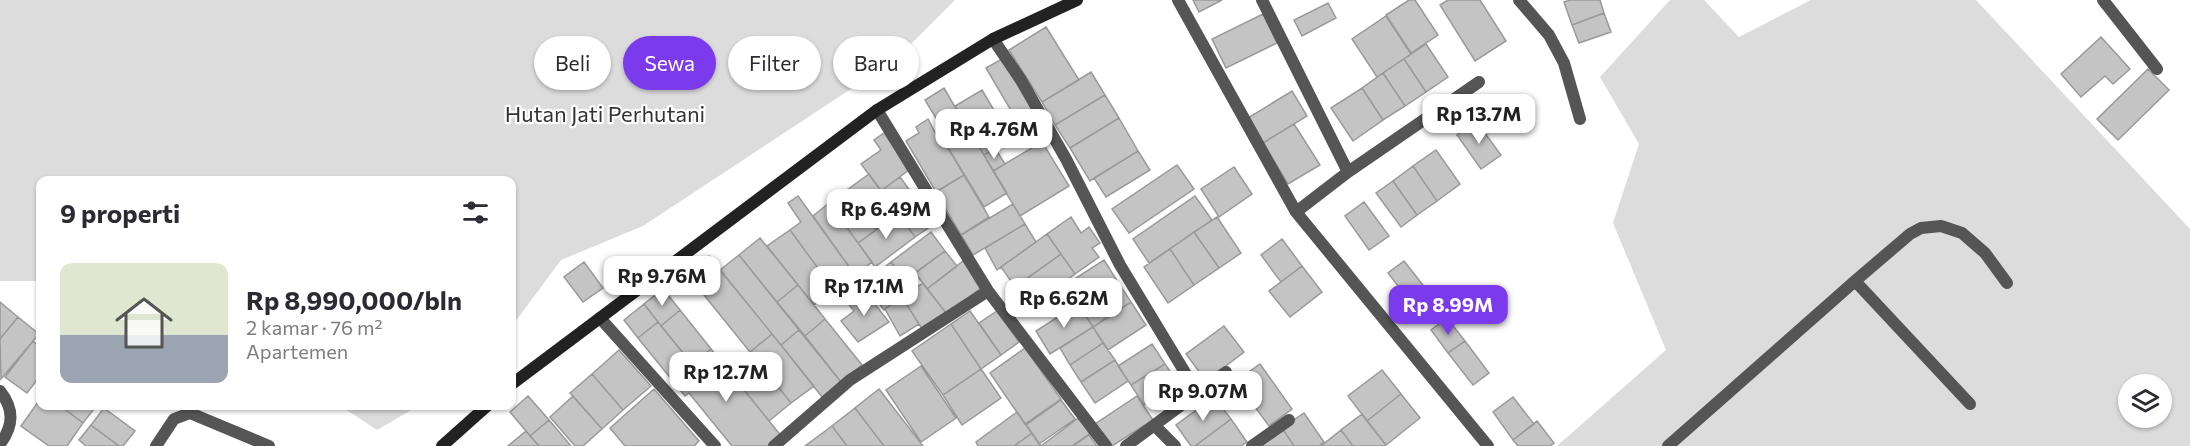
<!DOCTYPE html>
<html lang="id">
<head>
<meta charset="utf-8">
<style>
  body { margin:0; font-family:Commissioner,sans-serif; background:#f7f7f7; color:#2b2b33; height:100vh; display:flex; flex-direction:column; font-size:22px; white-space:nowrap }
  * { box-sizing:border-box; margin:0 }
  p { font-size:20px; color:#7c7c81 }
  .icon { flex:none; width:33px; height:33px; fill:none; stroke:currentColor; stroke-width:2; stroke-linecap:round; stroke-linejoin:round }
  .map { position:relative; flex:1; overflow:hidden }
  .sheet { position:absolute; left:36px; top:176px; width:480px; height:234px; display:flex; flex-direction:column; background:#fff; border-radius:12px; box-shadow:0 2px 4px #0004 }
  .sheet>* { flex:none }
  .banner { position:absolute; left:534px; top:36px; width:570px; height:54px; display:flex; gap:12px }
  .controls { position:absolute; left:2118px; top:374px; display:grid; gap:12px }
  .controls a { display:grid; place-items:center; width:54px; height:54px; border-radius:50%; background:#fff; box-shadow:0 2px 4px #0004; font-size:30px }
  .price { position:absolute; translate:-50% -51px; padding:0 14px; border-radius:12px; background:#fff; color:#222; font-size:20px; line-height:39px; filter:drop-shadow(0 2px 3px #0008) }
  .price::after { content:''; position:absolute; left:50%; top:36px; width:18px; height:14px; margin-left:-9px; background:inherit; clip-path:polygon(0 0,100% 0,50% 100%) }
  .price.active { background:#7c3aed; color:#fff }
  ul { padding:0; list-style:none }
  li { display:flex; align-items:center; gap:18px; height:150px; padding:0 24px }
  li+li { border-top:2px solid #e1e1e2 }
  li span { display:grid; place-items:center; flex:none; width:168px; height:120px; border-radius:12px; color:#555 }
  li>.icon { margin-inline-start:auto }
  span .icon { width:72px; height:72px; fill:#fffc; stroke-width:1 }
  li b { font-size:26px }
  h2 { display:flex; justify-content:space-between; align-items:center; height:72px; padding:0 24px; font-size:26px }
  .tag { padding:0 21px; border-radius:27px; background:#fff; box-shadow:0 2px 4px #0004; font-size:21px; line-height:54px }
  .tag.active { background:#7c3aed; color:#fff }
  .map>svg:first-child { display:block }
  .green { fill:#dcdcdc; fill-rule:evenodd }
  .building { fill:#c4c4c4; stroke:#999; stroke-width:1.5 }
  .lines { fill:none; stroke-linecap:round; stroke-linejoin:round }
  .lane { stroke:#555; stroke-width:12 }
  .street { stroke:#555; stroke-width:12 }
  .secondary { stroke:#222; stroke-width:12 }
  .labels { text-anchor:middle; dominant-baseline:central; stroke-width:4.5; stroke-linejoin:round; paint-order:stroke }
  .park-label { font-size:22px; fill:#333; stroke:#fff }
</style>
</head>
<body>
<div class="map">
<svg width="2190" height="446" viewBox="0 0 2190 446">
  <rect width="100%" height="100%" fill="#fff"/>
  <path class="green" d="M 0,0 L 954,0 L 954,1 L 895,60 L 643,226 L 561,260 L 512,326 L 512,180 L 40,180 L 40,281 L 0,281 Z
    M 1670,0 L 1704,0 L 1739,37 L 1811,0 L 1976,0 L 2190,229 L 2190,446 L 1557,446 L 1666,350 L 1613,223 L 1639,144 L 1600,77 ZM 2128,384 L 2162,384 L 2162,417 L 2128,417 Z
    M 339,405 L 420,405 L 377,430 Z"/>
  <path class="building" d="M 1193,0 L 1222,0 L 1199,12 Z
    M 1409,0 L 1415,0 L 1438,35 L 1411,53 L 1386,15 Z
    M 1448,0 L 1480,0 L 1506,41 L 1475,61 L 1440,5 Z
    M 1570,0 L 1600,0 L 1604,13 L 1572,25 L 1564,2 Z
    M 1328,3 L 1336,18 L 1302,36 L 1294,20 Z
    M 1604,13 L 1611,32 L 1579,43 L 1572,25 Z
    M 1263,14 L 1277,43 L 1226,68 L 1212,39 Z
    M 1386,16 L 1411,54 L 1377,77 L 1352,39 Z
    M 1046,27 L 1079,80 L 1042,102 L 1009,50 Z
    M 2101,37 L 2130,69 L 2113,84 L 2105,76 L 2081,97 L 2061,74 Z
    M 1426,44 L 1448,77 L 1426,92 L 1404,59 Z
    M 1002,59 L 1036,116 L 1020,126 L 986,68 Z
    M 1404,59 L 1426,92 L 1405,106 L 1383,73 Z
    M 2148,69 L 2169,90 L 2118,140 L 2097,119 Z
    M 1091,72 L 1105,95 L 1055,125 L 1042,102 Z
    M 1383,73 L 1405,106 L 1383,120 L 1362,88 Z
    M 944,88 L 962,119 L 943,130 L 925,100 Z
    M 1362,88 L 1383,120 L 1353,141 L 1331,108 Z
    M 982,90 L 1011,139 L 984,155 L 955,106 Z
    M 1292,91 L 1307,116 L 1263,143 L 1248,118 Z
    M 1105,95 L 1119,118 L 1070,148 L 1055,125 Z
    M 1119,118 L 1138,151 L 1090,181 L 1070,148 Z
    M 928,119 L 936,134 L 939,133 L 964,175 L 936,192 L 906,141 L 919,133 L 916,127 Z
    M 962,119 L 1007,193 L 984,207 L 939,133 Z
    M 1476,121 L 1501,155 L 1481,169 L 1457,135 Z
    M 1294,124 L 1320,165 L 1288,184 L 1263,143 Z
    M 884,133 L 910,169 L 881,191 L 861,164 L 881,150 L 874,140 Z
    M 1042,142 L 1069,186 L 1020,216 L 993,171 Z
    M 995,148 L 1005,164 L 993,171 L 984,155 Z
    M 1436,150 L 1460,184 L 1437,201 L 1413,166 Z
    M 1138,151 L 1150,170 L 1106,197 L 1094,178 Z
    M 1177,165 L 1194,189 L 1129,233 L 1112,209 Z
    M 1413,166 L 1437,201 L 1417,215 L 1393,181 Z
    M 1234,167 L 1252,194 L 1219,217 L 1201,189 Z
    M 869,174 L 898,214 L 876,230 L 847,190 Z
    M 964,175 L 989,217 L 961,235 L 936,192 Z
    M 900,177 L 919,203 L 926,197 L 937,211 L 929,217 L 934,224 L 915,237 L 881,191 Z
    M 1393,181 L 1417,215 L 1401,227 L 1376,193 Z
    M 847,190 L 876,230 L 858,243 L 829,203 Z
    M 798,196 L 855,275 L 834,290 L 790,230 L 801,222 L 788,203 Z
    M 1195,196 L 1212,220 L 1149,263 L 1133,239 Z
    M 1364,202 L 1389,236 L 1369,250 L 1345,216 Z
    M 829,203 L 872,262 L 855,275 L 813,216 Z
    M 1013,204 L 1025,224 L 973,255 L 961,235 Z
    M 898,214 L 915,237 L 875,267 L 858,243 Z
    M 1071,217 L 1081,233 L 1089,227 L 1100,243 L 1092,248 L 1099,257 L 1075,274 L 1047,234 Z
    M 1217,217 L 1241,253 L 1219,268 L 1194,232 Z
    M 1025,224 L 1036,242 L 997,270 L 985,248 Z
    M 790,230 L 834,290 L 814,305 L 767,246 Z
    M 931,232 L 945,251 L 905,281 L 891,262 Z
    M 1194,232 L 1219,268 L 1194,285 L 1170,249 Z
    M 1047,234 L 1061,254 L 1015,287 L 1001,267 Z
    M 760,238 L 798,285 L 777,302 L 739,255 Z
    M 1282,239 L 1302,266 L 1281,282 L 1261,255 Z
    M 1170,249 L 1194,285 L 1168,303 L 1144,267 Z
    M 945,251 L 957,266 L 927,289 L 915,273 Z
    M 1061,254 L 1075,274 L 1029,307 L 1015,287 Z
    M 739,255 L 799,330 L 781,345 L 720,270 Z
    M 709,256 L 772,334 L 750,352 L 687,274 Z
    M 1104,260 L 1116,279 L 1088,297 L 1076,278 Z
    M 963,261 L 982,287 L 947,314 L 927,289 Z
    M 1404,261 L 1426,289 L 1410,302 L 1388,273 Z
    M 584,262 L 603,288 L 583,302 L 564,277 Z
    M 891,262 L 911,289 L 884,310 L 863,284 Z
    M 1302,266 L 1322,292 L 1290,317 L 1269,291 Z
    M 1116,279 L 1131,302 L 1093,327 L 1078,304 Z
    M 923,283 L 946,313 L 922,329 L 902,297 Z
    M 798,285 L 825,319 L 805,336 L 777,302 Z
    M 663,289 L 680,310 L 661,326 L 644,304 Z
    M 863,289 L 889,322 L 858,342 L 841,321 L 854,311 L 847,302 Z
    M 902,297 L 919,324 L 900,336 L 885,309 Z
    M 0,302 L 18,317 L 0,339 Z
    M 1131,302 L 1146,325 L 1108,350 L 1093,327 Z
    M 644,304 L 658,322 L 638,338 L 624,320 Z
    M 1078,304 L 1093,327 L 1050,354 L 1036,331 Z
    M 680,310 L 711,349 L 692,364 L 661,326 Z
    M 970,311 L 1001,355 L 981,369 L 951,324 Z
    M 997,311 L 1019,342 L 1001,355 L 979,323 Z
    M 18,317 L 39,334 L 1,379 L 0,339 Z
    M 1447,318 L 1465,341 L 1448,353 L 1431,330 Z
    M 825,319 L 862,365 L 841,382 L 805,336 Z
    M 658,322 L 692,364 L 672,380 L 638,338 Z
    M 951,324 L 981,369 L 943,395 L 912,351 Z
    M 1224,326 L 1244,352 L 1206,381 L 1186,354 Z
    M 1093,327 L 1103,343 L 1070,365 L 1060,348 Z
    M 799,330 L 841,382 L 822,397 L 781,345 Z
    M 772,334 L 814,386 L 791,403 L 750,352 Z
    M 33,341 L 40,347 L 40,376 L 27,393 L 5,377 Z
    M 1465,341 L 1489,373 L 1473,385 L 1448,353 Z
    M 1103,343 L 1115,360 L 1081,382 L 1070,365 Z
    M 1152,344 L 1165,364 L 1131,385 L 1118,366 Z
    M 1025,348 L 1061,399 L 1025,424 L 990,373 Z
    M 711,349 L 782,437 L 771,446 L 732,446 L 689,393 L 685,396 L 672,380 Z
    M 619,350 L 651,386 L 623,410 L 592,374 Z
    M 750,352 L 791,403 L 769,421 L 728,370 Z
    M 1115,360 L 1128,381 L 1095,403 L 1081,382 Z
    M 1165,364 L 1178,383 L 1144,405 L 1131,385 Z
    M 1260,364 L 1292,409 L 1269,426 L 1236,381 Z
    M 921,366 L 956,418 L 921,442 L 886,390 Z
    M 981,369 L 1001,398 L 962,425 L 943,395 Z
    M 1382,370 L 1401,394 L 1367,421 L 1348,396 Z
    M 592,374 L 623,410 L 602,429 L 570,393 Z
    M 654,389 L 699,441 L 694,446 L 625,446 L 610,428 Z
    M 879,389 L 923,446 L 884,446 L 855,408 Z
    M 1401,394 L 1420,418 L 1386,445 L 1367,421 Z
    M 528,396 L 549,420 L 530,436 L 510,412 Z
    M 573,396 L 602,429 L 583,446 L 575,446 L 550,417 Z
    M 1137,396 L 1153,420 L 1112,446 L 1095,424 Z
    M 1214,397 L 1231,419 L 1195,446 L 1191,446 L 1176,425 Z
    M 1513,397 L 1534,424 L 1513,440 L 1493,412 Z
    M 40,399 L 40,405 L 59,405 L 83,423 L 67,446 L 49,446 L 21,426 Z
    M 1061,400 L 1075,419 L 1039,444 L 1026,425 Z
    M 59,405 L 97,405 L 83,423 Z
    M 104,408 L 135,431 L 123,446 L 119,446 L 91,425 Z
    M 855,408 L 884,446 L 847,446 L 832,426 Z
    M 1017,412 L 1032,433 L 1014,446 L 978,446 L 976,442 Z
    M 1304,413 L 1324,442 L 1319,446 L 1294,446 L 1282,428 Z
    M 1362,414 L 1386,445 L 1384,446 L 1353,446 L 1341,430 Z
    M 1081,416 L 1092,432 L 1072,446 L 1041,446 Z
    M 1231,419 L 1247,442 L 1241,446 L 1195,446 Z
    M 549,420 L 571,446 L 539,446 L 530,436 Z
    M 1537,421 L 1554,443 L 1550,446 L 1518,446 L 1513,440 Z
    M 91,425 L 119,446 L 86,446 L 79,440 Z
    M 832,426 L 847,446 L 805,446 Z
    M 1282,428 L 1294,446 L 1260,446 Z
    M 1341,430 L 1353,446 L 1321,446 Z
    M 526,431 L 539,446 L 508,446 Z
    M 1032,433 L 1041,446 L 1014,446 Z
    M 1089,435 L 1097,446 L 1073,446 Z"/>
  <g class="lines">
    <path class="lane" d="M 2103,0 L 2157,69"/>
    <path class="street" d="M 1178,0 L 1296,212
      M 1262,0 L 1348,172 L 1296,212 L 1488,446
      M 1519,0 L 1549,35 L 1564,63 L 1580,119
      M 993,39 L 1021,80 L 1066,159 L 1120,265 L 1198,394
      M 877,110 L 988,291 L 1106,446
      M 1348,172 L 1479,82
      M 1855,281 L 1970,404
      M 600,318 L 715,446
      M 0,391 C 14,409 14,425 0,444
      M 1155,426 L 1175,446
      M 156,446 L 174,419 L 190,413 L 269,446
      M 774,446 L 850,380 L 988,291
      M 1126,446 L 1226,372
      M 1252,446 L 1289,420
      M 1668,446 L 1855,281 L 1910,234 L 1921,228 L 1941,226 L 1962,233 L 1985,253 L 2007,283"/>
    <path class="secondary" d="M 512,384 L 877,110 L 993,39 L 1077,0
      M 442,446 L 488,405"/>
  </g>
  <g class="labels">
    <g class="park-label">
      <text x="605" y="113">Hutan Jati Perhutani</text>
    </g>
  </g>
</svg>
<div class="controls">
<a><svg class="icon" aria-label="layers" viewBox="0 0 24 24"><path d="M12 4l9 5-9 5-9-5zM3 14l9 5 9-5"/></svg></a>
</div>
<b class="price" style="left:1479px;top:145px">Rp 13.7M</b>
<b class="price" style="left:994px;top:160px">Rp 4.76M</b>
<b class="price" style="left:886px;top:240px">Rp 6.49M</b>
<b class="price" style="left:662px;top:307px">Rp 9.76M</b>
<b class="price" style="left:864px;top:317px">Rp 17.1M</b>
<b class="price" style="left:1064px;top:329px">Rp 6.62M</b>
<b class="price active" style="left:1448px;top:336px">Rp 8.99M</b>
<b class="price" style="left:726px;top:403px">Rp 12.7M</b>
<b class="price" style="left:1203px;top:422px">Rp 9.07M</b>
<div class="banner">
<a class="tag">Beli</a>
<a class="tag active">Sewa</a>
<a class="tag">Filter</a>
<a class="tag">Baru</a>
</div>
<section class="sheet">
<h2>9 properti<svg class="icon" aria-label="filters" viewBox="0 0 24 24"><path d="M4 7h16M4 17h16"/><circle cx="9" cy="7" r="2"/><circle cx="15" cy="17" r="2"/></svg></h2>
<ul>
<li><span style="background:linear-gradient(#dfe7d0 60%,#9aa5b1 0)"><svg class="icon" aria-label="home" viewBox="0 0 24 24"><path d="M3 11l9-7 9 7M6 9v11h12V9"/></svg></span><div><b>Rp 8,990,000/bln</b><p>2 kamar · 76 m²</p><p>Apartemen</p></div></li>
</ul>
</section>
</div>
</body>
</html>
